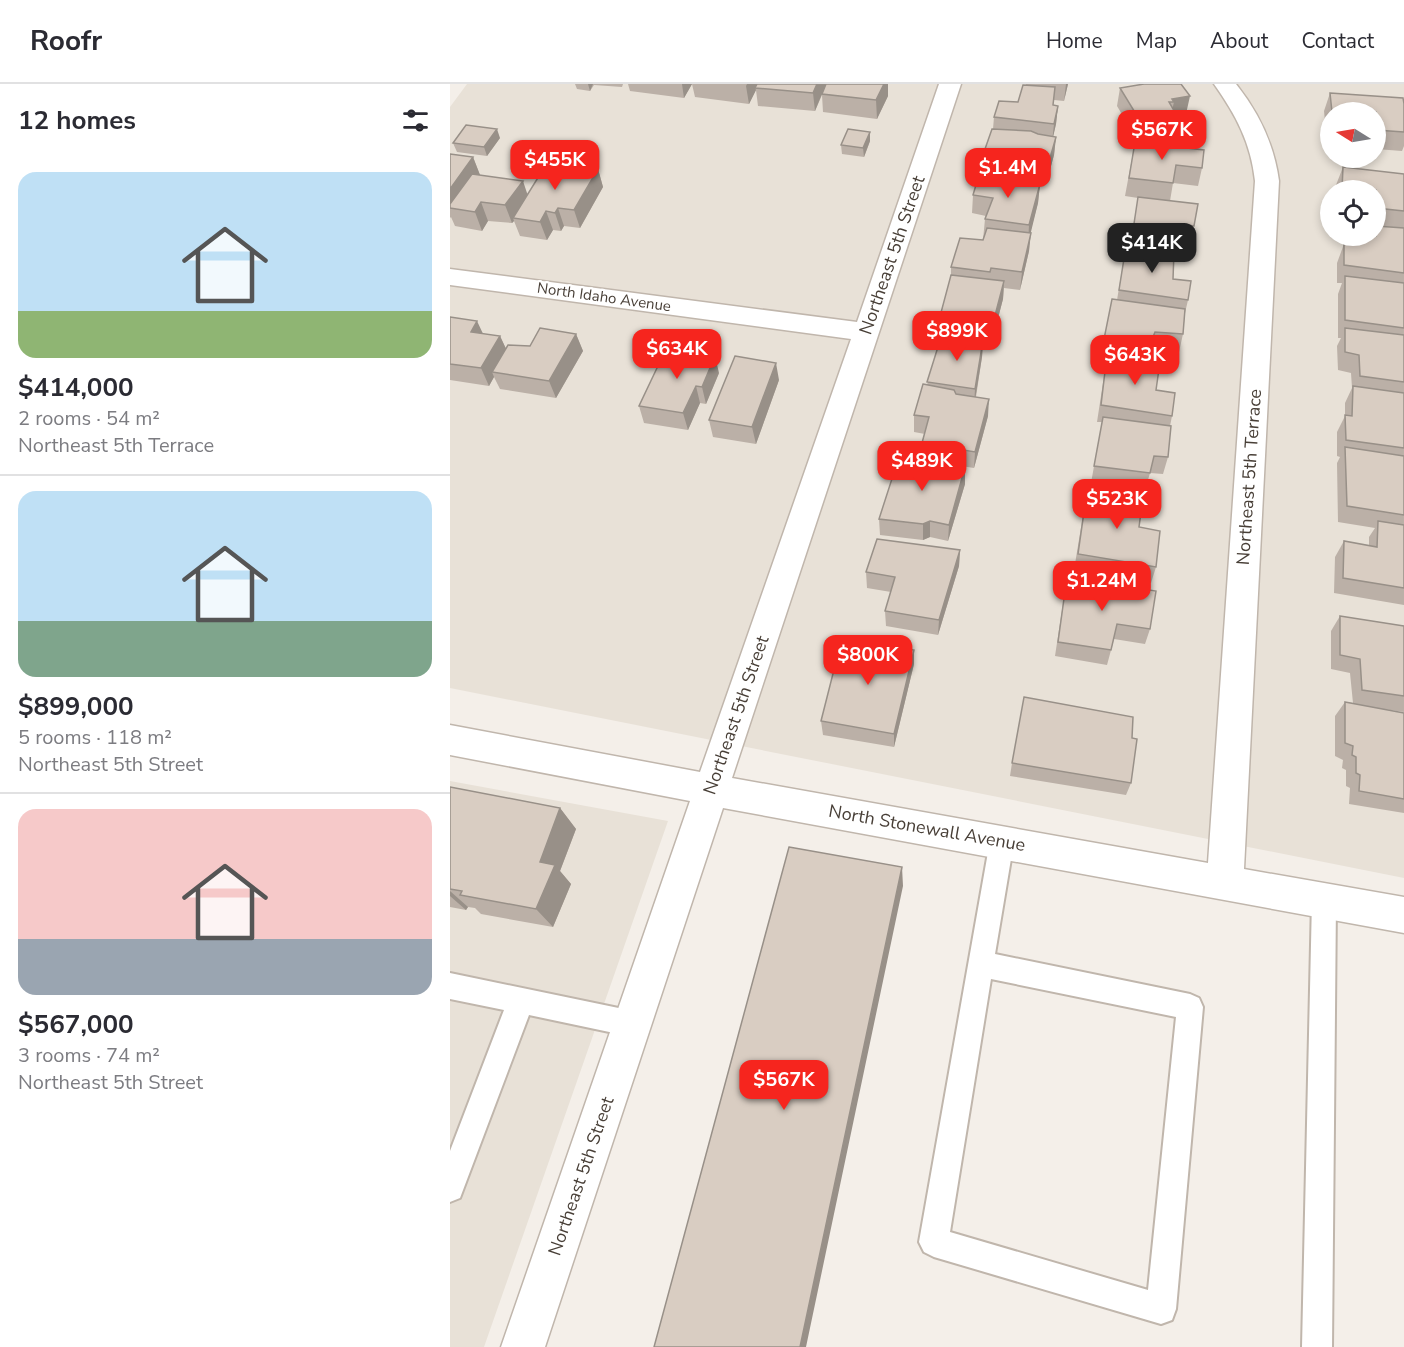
<!DOCTYPE html>
<html lang="en">
<head>
<meta charset="utf-8">
<style>
  body { margin:0; font-family:"Nunito Sans",sans-serif; background:#f2f2f3; color:#2b2b33; height:100vh; display:flex; flex-direction:column; font-size:22px; white-space:nowrap }
  * { box-sizing:border-box; margin:0 }
  p { font-size:20px; color:#7c7c81 }
  .icon { flex:none; width:33px; height:33px; fill:none; stroke:currentColor; stroke-width:2; stroke-linecap:round; stroke-linejoin:round }
  .map { position:relative; flex:1; overflow:hidden }
  .side { display:flex; flex-direction:column; background:#fff; width:450px }
  .side>* { flex:none }
  .needle { width:39px; rotate:281deg }
  .controls { position:absolute; left:870px; top:18px; display:grid; gap:12px }
  .controls a { display:grid; place-items:center; width:66px; height:66px; border-radius:50%; background:#fff; box-shadow:0 3px 9px #0003; font-size:30px }
  .price { position:absolute; translate:-50% -51px; padding:0 14px; border-radius:12px; background:#f6251e; color:#fff; font-size:20px; line-height:39px; filter:drop-shadow(0 2px 3px #0008) }
  .price::after { content:''; position:absolute; left:50%; top:36px; width:18px; height:14px; margin-left:-9px; background:inherit; clip-path:polygon(0 0,100% 0,50% 100%) }
  .price.on { background:#222; color:#fff }
  ul { padding:0; list-style:none }
  li { display:grid; align-content:center; gap:12px; height:318px; padding:0 18px }
  li+li { border-top:2px solid #e1e1e2 }
  li span { display:grid; place-items:center; height:186px; border-radius:18px; color:#555 }
  li>.icon { margin-inline-start:auto }
  span .icon { width:108px; height:108px; fill:#fffc; stroke-width:1 }
  li b { font-size:26px }
  h2 { display:flex; justify-content:space-between; align-items:center; height:72px; padding:0 18px; font-size:26px }
  header { display:flex; align-items:center; gap:36px; box-sizing:border-box; height:84px; padding:0 30px; background:#fff; border-bottom:2px solid #e1e1e2 }
  header strong { font-size:28px }
  nav { display:flex; gap:33px; margin-inline-start:auto; font-size:21px }
  main { display:flex; flex:1; min-height:0 }
  .map>svg:first-child { display:block }
  .residential { fill:#e8e1d7; fill-rule:evenodd }
  .lines { fill:none; stroke-linecap:round; stroke-linejoin:round }
  .lane-casing { stroke:#c0b6ac; stroke-width:4 }
  .street-casing { stroke:#c0b6ac; stroke-width:3 }
  .lane { fill:#fff; fill-rule:evenodd }
  .street { fill:#fff; fill-rule:evenodd }
  .wall { fill:#bbb0a7 }
  .shaded-wall { fill:#989088 }
  .building { fill:#d9cdc2; stroke:#989088; stroke-width:1.5 }
  .labels { text-anchor:middle; dominant-baseline:central; stroke-width:4.5; stroke-linejoin:round; paint-order:stroke }
  .far-street-label { font-size:15px; fill:#483f37; stroke:#fff }
  .street-label { font-size:18px; fill:#483f37; stroke:#fff }
</style>
</head>
<body>
<header>
<strong>Roofr</strong>
<nav><a>Home</a><a>Map</a><a>About</a><a>Contact</a></nav>
</header>
<main>
<section class="side">
<h2>12 homes<svg class="icon" aria-label="filters" viewBox="0 0 24 24"><path d="M4 7h16M4 17h16"/><circle cx="9" cy="7" r="2"/><circle cx="15" cy="17" r="2"/></svg></h2>
<ul>
<li><span style="background:linear-gradient(#bfe0f5 75%,#8fb573 0)"><svg class="icon" aria-label="home" viewBox="0 0 24 24"><path d="M3 11l9-7 9 7M6 9v11h12V9"/></svg></span><div><b>$414,000</b><p>2 rooms · 54 m²</p><p>Northeast 5th Terrace</p></div></li>
<li><span style="background:linear-gradient(#bfe0f5 70%,#7fa58c 0)"><svg class="icon" aria-label="home" viewBox="0 0 24 24"><path d="M3 11l9-7 9 7M6 9v11h12V9"/></svg></span><div><b>$899,000</b><p>5 rooms · 118 m²</p><p>Northeast 5th Street</p></div></li>
<li><span style="background:linear-gradient(#f6c9c9 70%,#9aa5b1 0)"><svg class="icon" aria-label="home" viewBox="0 0 24 24"><path d="M3 11l9-7 9 7M6 9v11h12V9"/></svg></span><div><b>$567,000</b><p>3 rooms · 74 m²</p><p>Northeast 5th Street</p></div></li>
</ul>
</section>
<div class="map">
<svg width="954" height="1263" viewBox="0 0 954 1263">
  <rect width="100%" height="100%" fill="#f4efe9"/>
  <path class="residential" d="M 17,0 L 954,0 L 954,794 L 0,604 L 0,23 ZM 880,28 L 926,28 L 926,74 L 880,74 ZM 880,106 L 926,106 L 926,152 L 880,152 Z
    M 0,697 L 218,737 L 34,1263 L 0,1263 Z"/>
  <g class="lines">
    <g class="lane-casing">
      <path id="lane" d="M 552,746 L 561,749 L 564,757 L 545,870 L 740,910 L 749,914 L 753,923 L 726,1225 L 722,1236 L 711,1240 L 484,1173 L 474,1168 L 469,1158 L 540,757 L 543,749 ZM 541,895 L 726,933 L 698,1206 L 500,1148 Z
        M 874,804 L 883,808 L 886,816 L 882,1263 L 852,1263 L 862,816 L 865,808 Z
        M 0,889 L 183,927 L 192,931 L 196,940 L 192,949 L 183,953 L 79,931 L 10,1114 L 0,1118 L 0,1067 L 54,926 L 0,915 Z"/>
    </g>
    <g class="street-casing">
      <path id="street" d="M 489,0 L 511,0 L 282,694 L 758,779 L 805,97 C 801,59 786,31 764,0 L 786,0 C 809,29 824,60 829,97 L 794,785 L 954,813 L 954,849 L 273,724 L 95,1263 L 51,1263 L 240,717 L 0,671 L 0,641 L 250,688 L 401,255 L 0,201 L 0,185 L 407,238 Z"/>
    </g>
    <use href="#lane" class="lane"/>
    <use href="#street" class="street"/>
  </g>
  <path class="wall" d="M 125,0 L 173,0 L 172,3 L 144,1 L 140,7 L 127,5 Z
    M 178,0 L 242,0 L 234,14 L 180,7 Z
    M 242,0 L 438,0 L 438,12 L 427,35 L 373,28 L 372,11 L 365,27 L 308,22 L 306,6 L 299,20 L 245,13 Z
    M 576,0 L 618,0 L 614,17 L 604,16 L 603,21 L 608,22 L 606,40 L 603,52 L 606,53 L 604,71 L 598,93 L 575,90 L 573,98 L 590,100 L 588,119 L 580,149 L 579,167 L 570,206 L 554,204 L 553,215 L 541,261 L 533,260 L 532,273 L 526,313 L 538,332 L 524,384 L 472,376 L 472,359 L 475,350 L 464,348 L 464,331 L 477,301 L 490,254 L 489,254 L 489,236 L 501,191 L 501,183 L 533,156 L 535,135 L 536,132 L 522,129 L 523,111 L 537,93 L 538,85 L 535,84 L 535,65 L 543,45 L 544,33 L 568,18 Z
    M 731,0 L 736,30 L 725,32 L 722,48 L 686,54 L 667,22 L 670,4 Z
    M 880,9 L 954,20 L 954,62 L 952,67 L 926,65 L 926,28 L 880,28 L 880,48 L 876,47 L 874,27 Z
    M 420,48 L 420,57 L 414,73 L 392,70 L 391,61 Z
    M 50,54 L 37,72 L 7,68 L 3,59 Z
    M 685,58 L 752,84 L 748,102 L 723,99 L 720,117 L 744,142 L 740,160 L 729,159 L 724,177 L 723,195 L 738,216 L 735,229 L 733,250 L 729,268 L 701,266 L 697,276 L 706,306 L 722,332 L 720,342 L 718,373 L 713,390 L 700,389 L 695,406 L 641,399 L 652,338 L 647,338 L 656,279 L 650,278 L 662,215 L 667,216 L 676,162 L 680,162 L 688,114 L 675,112 Z
    M 0,70 L 23,73 L 30,91 L 78,110 L 148,85 L 153,103 L 130,144 L 114,142 L 111,147 L 103,146 L 97,156 L 70,152 L 64,137 L 62,139 L 38,137 L 32,147 L 5,142 L 1,133 L 0,134 Z
    M 893,83 L 954,90 L 954,521 L 884,509 L 885,473 L 894,457 L 919,462 L 919,453 L 925,444 L 888,438 L 887,379 L 890,373 L 887,372 L 887,348 L 895,332 L 895,319 L 902,304 L 901,289 L 888,286 L 887,262 L 891,254 L 888,254 L 888,210 L 892,199 L 887,199 L 887,179 L 894,160 L 897,161 L 899,152 L 926,152 L 926,106 L 886,106 L 886,101 Z
    M 0,233 L 33,250 L 50,252 L 56,265 L 80,262 L 126,250 L 133,267 L 106,314 L 50,305 L 44,293 L 39,302 L 0,296 Z
    M 269,289 L 256,320 L 250,319 L 238,346 L 194,339 L 189,322 Z
    M 329,296 L 306,360 L 263,353 L 259,336 Z
    M 515,383 L 515,400 L 498,457 L 480,453 L 473,456 L 430,451 L 429,435 Z
    M 637,407 L 689,443 L 706,483 L 701,499 L 624,486 Z
    M 510,466 L 509,482 L 488,551 L 436,542 L 435,527 L 441,508 L 417,504 L 416,488 Z
    M 617,493 L 700,545 L 695,560 L 664,555 L 657,581 L 605,572 Z
    M 890,532 L 954,542 L 954,628 L 933,625 L 954,629 L 954,729 L 899,720 L 900,704 L 896,702 L 896,686 L 892,684 L 893,676 L 885,672 L 885,632 L 895,618 L 903,619 L 900,589 L 881,585 L 881,547 Z
    M 464,580 L 444,663 L 373,651 L 371,637 Z
    M 682,654 L 681,699 L 676,711 L 560,692 L 562,679 Z
    M 0,703 L 110,724 L 126,745 L 110,787 L 121,800 L 103,843 L 31,830 L 25,824 L 18,823 L 16,826 L 0,823 Z"/>
  <path class="shaded-wall" d="M 138,0 L 143,0 L 140,7 Z
    M 232,0 L 242,0 L 234,14 Z
    M 297,0 L 309,0 L 305,4 L 306,6 L 299,20 L 296,2 Z
    M 367,0 L 376,0 L 365,27 L 363,9 Z
    M 434,0 L 438,0 L 438,12 L 427,35 L 426,16 Z
    M 616,0 L 618,0 L 614,17 Z
    M 740,12 L 736,30 L 725,32 L 722,48 L 686,54 L 689,35 L 721,31 L 724,18 L 722,15 Z
    M 608,22 L 606,40 L 602,58 L 604,40 Z
    M 47,45 L 50,54 L 37,72 L 34,63 Z
    M 420,48 L 420,57 L 414,73 L 413,64 Z
    M 606,53 L 604,71 L 598,93 L 600,74 Z
    M 576,71 L 575,90 L 573,99 L 574,81 Z
    M 23,73 L 30,91 L 0,124 L 0,105 Z
    M 148,85 L 153,103 L 130,144 L 124,126 Z
    M 73,97 L 79,115 L 63,134 L 64,137 L 62,139 L 55,121 Z
    M 590,100 L 588,119 L 578,160 L 579,141 Z
    M 31,118 L 38,137 L 32,147 L 25,128 Z
    M 108,124 L 114,142 L 111,147 L 105,129 Z
    M 96,127 L 103,146 L 97,156 L 90,138 Z
    M 581,149 L 579,167 L 570,206 L 572,188 Z
    M 554,197 L 553,215 L 541,261 L 542,243 Z
    M 27,237 L 35,254 L 21,248 Z
    M 705,248 L 701,266 L 695,281 L 690,284 L 694,266 Z
    M 126,250 L 133,267 L 106,314 L 99,297 Z
    M 50,252 L 58,269 L 42,288 L 44,293 L 39,302 L 31,284 Z
    M 533,256 L 532,273 L 524,322 L 525,305 Z
    M 265,272 L 269,289 L 256,320 L 252,303 Z
    M 326,279 L 329,296 L 306,360 L 302,343 Z
    M 246,302 L 250,319 L 238,346 L 233,329 Z
    M 539,315 L 538,332 L 524,384 L 525,368 Z
    M 515,383 L 515,400 L 498,457 L 499,441 Z
    M 480,437 L 480,453 L 473,456 L 473,440 Z
    M 510,466 L 509,482 L 488,551 L 489,536 Z
    M 464,566 L 464,580 L 444,663 L 444,650 Z
    M 110,724 L 126,745 L 110,787 L 121,800 L 103,843 L 86,825 L 90,778 Z
    M 452,783 L 453,802 L 356,1263 L 350,1263 Z
    M 0,807 L 18,823 L 16,826 L 0,812 Z"/>
  <path class="building" d="M 307,0 L 367,0 L 363,9 L 305,4 Z
    M 376,0 L 434,0 L 426,16 L 372,10 Z
    M 694,0 L 731,0 L 740,12 L 722,15 L 724,18 L 719,18 L 726,30 L 689,35 L 670,4 Z
    M 573,1 L 605,3 L 603,21 L 608,22 L 604,40 L 544,33 L 549,17 L 568,18 Z
    M 880,9 L 953,14 L 954,20 L 954,48 L 926,46 L 926,28 L 882,28 Z
    M 16,41 L 47,45 L 34,63 L 3,59 Z
    M 398,45 L 420,48 L 413,64 L 391,61 Z
    M 542,45 L 581,47 L 588,50 L 606,53 L 600,74 L 576,71 L 574,81 L 538,77 L 541,67 L 535,65 Z
    M 685,58 L 754,66 L 752,84 L 726,81 L 723,99 L 679,94 Z
    M 0,70 L 23,73 L 0,105 Z
    M 97,79 L 148,85 L 124,126 L 108,124 L 105,129 L 96,127 L 90,138 L 63,134 Z
    M 893,83 L 954,90 L 954,127 L 926,124 L 926,106 L 892,106 Z
    M 22,90 L 73,97 L 55,121 L 31,118 L 25,128 L 0,124 L 0,120 Z
    M 529,91 L 590,100 L 579,141 L 535,135 L 543,114 L 523,111 Z
    M 688,113 L 748,120 L 744,142 L 731,140 L 729,159 L 682,153 Z
    M 926,142 L 954,144 L 954,189 L 894,181 L 894,160 L 903,161 L 904,152 L 926,152 Z
    M 537,144 L 581,149 L 572,188 L 541,184 L 540,188 L 501,183 L 510,154 L 533,156 Z
    M 676,162 L 724,168 L 723,195 L 741,197 L 738,216 L 669,206 Z
    M 501,191 L 554,197 L 542,243 L 489,236 Z
    M 895,192 L 954,199 L 954,244 L 895,236 Z
    M 662,215 L 735,225 L 733,250 L 705,248 L 699,263 L 694,266 L 653,260 Z
    M 0,233 L 27,237 L 21,248 L 50,252 L 31,284 L 0,280 Z
    M 90,244 L 126,250 L 99,297 L 42,288 L 58,261 L 80,262 Z
    M 895,244 L 954,251 L 954,298 L 910,292 L 909,271 L 895,268 Z
    M 492,250 L 533,256 L 525,305 L 477,298 Z
    M 216,265 L 265,272 L 252,303 L 246,302 L 233,329 L 189,322 Z
    M 657,271 L 710,278 L 706,306 L 725,309 L 722,332 L 651,321 Z
    M 285,272 L 326,279 L 302,343 L 259,336 Z
    M 473,300 L 504,306 L 506,310 L 539,315 L 525,368 L 472,359 L 479,333 L 464,331 Z
    M 903,302 L 954,309 L 954,364 L 896,356 L 895,331 L 902,332 Z
    M 653,333 L 721,342 L 718,373 L 704,372 L 700,389 L 644,382 Z
    M 895,363 L 954,372 L 954,431 L 897,422 Z
    M 449,373 L 515,383 L 499,441 L 480,437 L 473,440 L 429,435 Z
    M 637,407 L 693,414 L 689,443 L 710,447 L 706,483 L 628,470 Z
    M 928,437 L 954,441 L 954,504 L 893,494 L 894,457 L 927,463 Z
    M 427,455 L 510,466 L 489,536 L 435,527 L 445,493 L 416,488 Z
    M 617,493 L 706,507 L 700,545 L 667,540 L 661,566 L 608,558 Z
    M 890,532 L 954,542 L 954,612 L 912,606 L 910,575 L 890,571 Z
    M 392,554 L 464,566 L 444,650 L 371,637 Z
    M 574,613 L 683,633 L 682,654 L 687,655 L 681,699 L 562,679 Z
    M 895,618 L 954,629 L 954,715 L 909,707 L 910,691 L 906,689 L 906,673 L 902,671 L 903,662 L 895,659 Z
    M 0,703 L 110,724 L 90,778 L 105,781 L 86,825 L 10,811 L 12,807 L 0,805 Z
    M 339,763 L 452,783 L 350,1263 L 204,1263 Z"/>
  <g class="labels">
    <g class="far-street-label">
      <text transform="translate(154 213) rotate(8)">North Idaho Avenue</text>
    </g>
    <g class="street-label">
      <text transform="translate(442 171) rotate(-71)">Northeast 5th Street</text>
      <text transform="translate(799 393) rotate(-86)">Northeast 5th Terrace</text>
      <text transform="translate(286 631) rotate(-71)">Northeast 5th Street</text>
      <text transform="translate(477 744) rotate(10)">North Stonewall Avenue</text>
      <text transform="translate(131 1092) rotate(-71)">Northeast 5th Street</text>
    </g>
  </g>
</svg>
<div class="controls">
<a><svg class="needle" viewBox="-14 -14 28 28"><path d="M0-13l5 13h-10z" fill="#e53935"/><path d="M0 13l5-13h-10z" fill="#7c7c81"/></svg></a>
<a><svg class="icon" aria-label="locate" viewBox="0 0 24 24"><circle cx="12" cy="12" r="6"/><path d="M12 2v4M12 18v4M2 12h4M18 12h4"/></svg></a>
</div>
<b class="price" style="left:712px;top:77px">$567K</b>
<b class="price" style="left:105px;top:107px">$455K</b>
<b class="price" style="left:558px;top:115px">$1.4M</b>
<b class="price on" style="left:702px;top:190px">$414K</b>
<b class="price" style="left:507px;top:278px">$899K</b>
<b class="price" style="left:227px;top:296px">$634K</b>
<b class="price" style="left:685px;top:302px">$643K</b>
<b class="price" style="left:472px;top:408px">$489K</b>
<b class="price" style="left:667px;top:446px">$523K</b>
<b class="price" style="left:652px;top:528px">$1.24M</b>
<b class="price" style="left:418px;top:602px">$800K</b>
<b class="price" style="left:334px;top:1027px">$567K</b>
</div>
</main>
</body>
</html>
